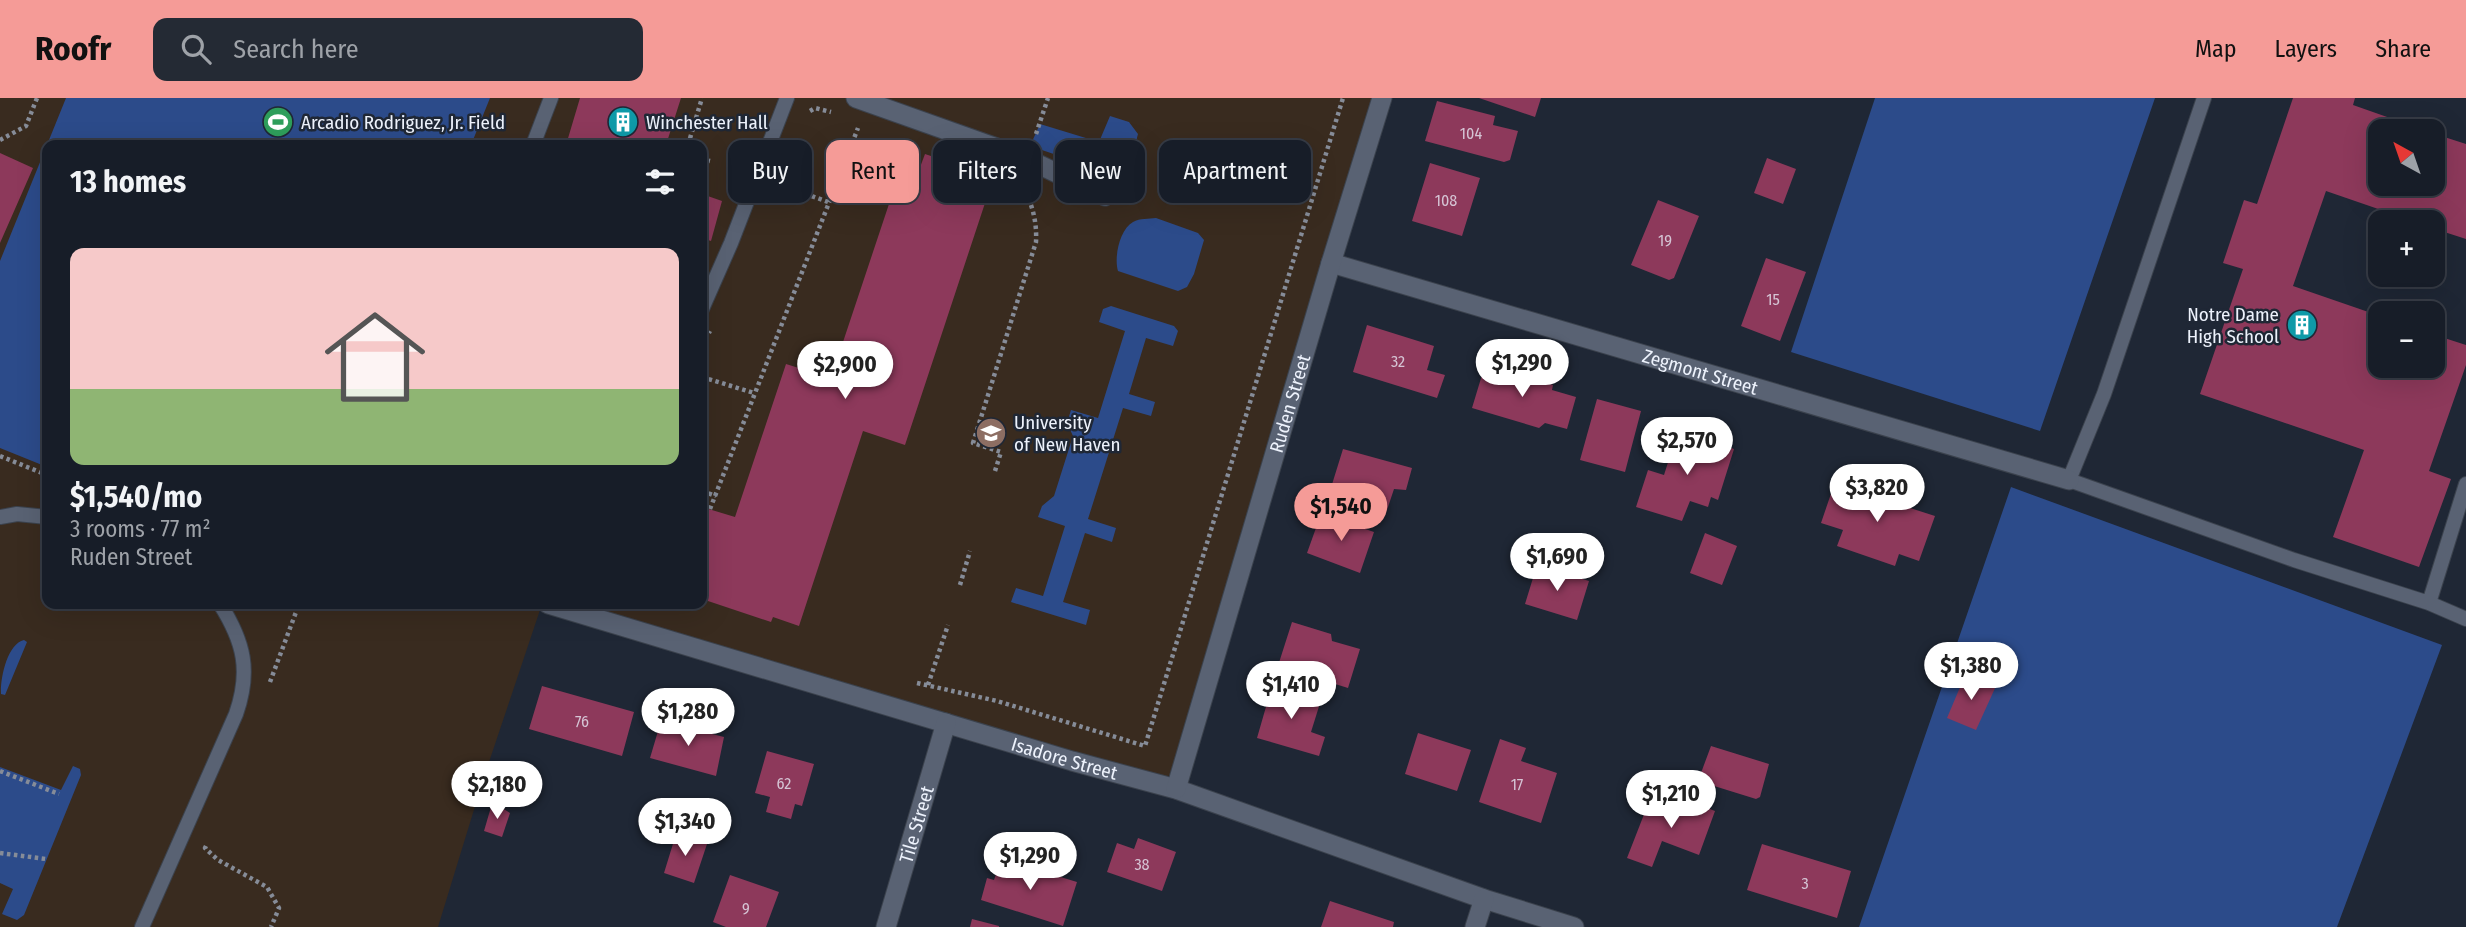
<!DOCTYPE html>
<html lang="en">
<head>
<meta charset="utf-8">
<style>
  body { margin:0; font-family:"Fira Sans Condensed",sans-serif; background:#242a34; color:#f1f3f6; height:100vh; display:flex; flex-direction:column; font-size:26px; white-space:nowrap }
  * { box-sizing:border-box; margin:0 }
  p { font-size:23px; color:#9ea2a8 }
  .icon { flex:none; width:38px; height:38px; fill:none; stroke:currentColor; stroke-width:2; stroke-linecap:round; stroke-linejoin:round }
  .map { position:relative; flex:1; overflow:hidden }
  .drawer { position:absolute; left:42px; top:42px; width:665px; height:469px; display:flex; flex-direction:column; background:#171d28; border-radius:14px; box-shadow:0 7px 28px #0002,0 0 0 2px #363b45 }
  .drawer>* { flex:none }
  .banner { position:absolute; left:728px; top:42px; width:665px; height:63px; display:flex; gap:14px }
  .needle { width:46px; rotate:320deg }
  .controls { position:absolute; left:2368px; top:21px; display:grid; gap:14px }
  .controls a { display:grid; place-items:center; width:77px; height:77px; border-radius:14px; background:#171d28; box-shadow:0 7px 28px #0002,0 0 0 2px #363b45; font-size:35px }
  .price { position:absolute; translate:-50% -60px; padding:0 16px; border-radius:24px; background:#fff; color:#222; font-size:23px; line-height:46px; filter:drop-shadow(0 2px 4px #0008) }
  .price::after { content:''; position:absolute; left:50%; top:42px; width:21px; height:16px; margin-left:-10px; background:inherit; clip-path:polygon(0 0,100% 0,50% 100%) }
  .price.selected { background:#f59b97; color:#111 }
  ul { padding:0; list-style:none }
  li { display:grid; align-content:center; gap:14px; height:371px; padding:0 28px }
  li span { display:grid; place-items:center; height:217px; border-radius:14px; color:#555 }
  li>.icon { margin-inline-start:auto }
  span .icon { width:126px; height:126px; fill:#fffc; stroke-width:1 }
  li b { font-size:30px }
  h2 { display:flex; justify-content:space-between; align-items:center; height:84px; padding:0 28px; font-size:30px }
  .chip { padding:0 24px; border-radius:14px; background:#171d28; box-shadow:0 7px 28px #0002,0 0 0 2px #363b45; font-size:24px; line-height:63px }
  .chip.selected { background:#f59b97; color:#111 }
  header { display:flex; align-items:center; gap:42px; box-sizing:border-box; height:98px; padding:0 35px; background:#f59b97; color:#111 }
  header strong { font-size:33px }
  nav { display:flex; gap:38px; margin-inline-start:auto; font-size:24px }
  .search { width:490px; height:63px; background:#242a34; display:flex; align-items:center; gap:18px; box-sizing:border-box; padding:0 24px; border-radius:14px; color:#9ea2a8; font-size:26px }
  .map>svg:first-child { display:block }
  .education { fill:#392b1f }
  .green { fill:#2c4b8a }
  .building { fill:#8d395b }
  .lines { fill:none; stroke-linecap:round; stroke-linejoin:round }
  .service-casing { stroke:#3b424d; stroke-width:16 }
  .minor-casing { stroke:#3b424d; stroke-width:21 }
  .path { stroke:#868c98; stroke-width:4.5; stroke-dasharray:3.5 3.5; stroke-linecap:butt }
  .service { stroke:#596273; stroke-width:14 }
  .minor { stroke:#596273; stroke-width:19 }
  .labels { text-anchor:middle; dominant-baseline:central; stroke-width:5; stroke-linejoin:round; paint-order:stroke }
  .number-label { font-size:16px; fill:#d5c4d4 }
  .poi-label { font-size:19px; fill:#edf2fc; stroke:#1f2735; text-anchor:start }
  .street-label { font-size:19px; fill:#edf2fc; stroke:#1f2735 }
</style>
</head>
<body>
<header>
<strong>Roofr</strong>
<div class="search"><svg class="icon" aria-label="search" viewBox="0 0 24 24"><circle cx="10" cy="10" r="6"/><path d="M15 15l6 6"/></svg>Search here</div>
<nav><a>Map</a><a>Layers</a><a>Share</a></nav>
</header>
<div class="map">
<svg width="2466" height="829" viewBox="0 0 2466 829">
  <rect width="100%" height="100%" fill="#1f2735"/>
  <path class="education" d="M 0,0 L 1382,0 L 1176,691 L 548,506 L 702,506 L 702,47 L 47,47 L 47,506 L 542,506 L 484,679 L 438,829 L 0,829 Z"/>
  <path class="green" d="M 66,0 L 490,0 L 471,47 L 47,47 L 47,369 L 0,350 L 0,163 Z
    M 1875,0 L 2155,0 L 2040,333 L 1791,254 Z
    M 1110,18 L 1129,24 L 1138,36 C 1134,51 1132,70 1116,77 L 1030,48 L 1040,26 L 1099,44 Z
    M 1156,120 L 1198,135 L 1204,142 L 1194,176 L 1187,189 L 1178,193 L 1118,173 C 1114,160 1119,132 1133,124 C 1140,120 1149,121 1156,120 Z
    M 1111,208 L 1174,228 L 1178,233 L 1173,248 L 1146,240 L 1129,296 L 1155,304 L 1151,318 L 1123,310 L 1088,421 L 1116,430 L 1112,444 L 1085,435 L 1063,504 L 1090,512 L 1086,527 L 1011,504 L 1016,490 L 1043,498 L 1065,428 L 1038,419 L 1042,408 L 1054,398 L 1073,338 L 1067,325 L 1071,312 L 1098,320 L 1125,233 L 1099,224 L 1103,211 Z
    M 2011,389 L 2442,547 L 2337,829 L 1859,829 Z
    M 24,542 L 27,544 L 5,597 L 1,596 C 0,581 7,546 24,542 Z
    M 73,668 L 80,671 L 81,677 L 24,817 L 17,822 L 2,816 L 13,791 L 0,785 L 0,669 L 61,692 Z"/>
  <path class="building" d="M 580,0 L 681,0 L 666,47 L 566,47 Z
    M 1479,0 L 1541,0 L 1535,19 Z
    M 2293,0 L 2355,0 L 2353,7 L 2427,33 L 2380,33 L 2380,86 L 2432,86 L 2432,35 L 2466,46 L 2466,141 L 2432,130 L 2432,124 L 2416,124 L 2326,93 L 2293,188 L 2380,218 L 2380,268 L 2432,268 L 2432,236 L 2466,247 L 2466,267 L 2429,373 L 2451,381 L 2419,469 L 2333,439 L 2364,352 L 2200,296 L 2243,171 L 2223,165 L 2244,102 L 2257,106 Z
    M 1437,3 L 1495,18 L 1493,27 L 1518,33 L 1510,62 L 1504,64 L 1425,43 Z
    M 0,55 L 33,70 L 0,145 Z
    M 925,56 L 961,68 L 956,83 L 989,93 L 905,347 L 863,333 L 799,528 L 773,519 L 771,524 L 702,501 L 702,409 L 735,419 L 786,266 L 831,280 L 902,67 L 919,72 Z
    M 1767,60 L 1796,71 L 1783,106 L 1754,95 Z
    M 1430,65 L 1480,80 L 1462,138 L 1412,123 Z
    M 702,96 L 722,103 L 711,143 L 702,140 Z
    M 1658,102 L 1699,118 L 1674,180 L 1669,182 L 1631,167 Z
    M 1766,160 L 1806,174 L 1780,243 L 1741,228 Z
    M 1367,227 L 1434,248 L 1427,272 L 1445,277 L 1437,300 L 1353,274 Z
    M 1485,267 L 1553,287 L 1552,292 L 1576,299 L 1567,331 L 1545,325 L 1539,330 L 1472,310 Z
    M 1597,301 L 1641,313 L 1625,374 L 1580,362 Z
    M 1678,333 L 1734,351 L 1718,402 L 1711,399 L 1708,409 L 1690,403 L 1682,423 L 1636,409 L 1648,372 L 1664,377 Z
    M 1343,351 L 1412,370 L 1406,392 L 1394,391 L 1387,412 L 1329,396 Z
    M 1836,381 L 1904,403 L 1907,409 L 1935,418 L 1919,463 L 1899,456 L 1895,468 L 1837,448 L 1843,432 L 1821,425 Z
    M 1321,416 L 1374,434 L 1360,475 L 1307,455 Z
    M 1705,435 L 1737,448 L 1722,487 L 1690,475 Z
    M 1537,467 L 1589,483 L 1577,522 L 1525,506 Z
    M 1292,524 L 1331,536 L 1332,543 L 1360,551 L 1348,590 L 1319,581 L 1317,587 L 1276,574 Z
    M 1966,575 L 1996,588 L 1976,632 L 1947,620 Z
    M 542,588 L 634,614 L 622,658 L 529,631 Z
    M 1272,588 L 1321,602 L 1311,634 L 1325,639 L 1319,658 L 1257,640 Z
    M 661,623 L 724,639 L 716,678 L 650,660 Z
    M 1418,635 L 1471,652 L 1457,693 L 1405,676 Z
    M 1500,641 L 1526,650 L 1521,663 L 1557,675 L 1541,725 L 1479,704 Z
    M 1711,648 L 1769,666 L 1760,699 L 1756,701 L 1698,683 Z
    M 767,653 L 814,666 L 802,708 L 795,706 L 791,721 L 766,714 L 770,699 L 755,695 Z
    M 1650,701 L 1680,712 L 1684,701 L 1715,713 L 1699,757 L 1662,743 L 1652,769 L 1627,760 Z
    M 496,706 L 510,715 L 502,739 L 484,733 L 491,709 Z
    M 676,736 L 707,746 L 694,785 L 664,775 Z
    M 1138,740 L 1176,754 L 1162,793 L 1107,774 L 1117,745 L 1134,751 Z
    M 1762,746 L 1851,773 L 1837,820 L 1747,792 Z
    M 1001,761 L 1077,784 L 1063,828 L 981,802 L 987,780 L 994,782 Z
    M 730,777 L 779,794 L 766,829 L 726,829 L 713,824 Z
    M 1330,803 L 1394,824 L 1393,829 L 1321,829 Z
    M 972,821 L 999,828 L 999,829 L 970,829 Z"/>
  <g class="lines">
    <g class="service-casing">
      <path id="service" d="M 2204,0 L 2104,296 L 2069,382 L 2294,462 L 2429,505 L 2466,521
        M 533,47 L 551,0
        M 702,211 L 731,145 L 787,0
        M 0,419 L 17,416 L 47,419
        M 2429,505 L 2466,386
        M 142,829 L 236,616 C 251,573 244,544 220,506"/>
    </g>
    <g class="minor-casing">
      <g id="minor">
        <path d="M 856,0 L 1025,60 L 1105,98"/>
        <path id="s1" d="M 1331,165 L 2069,382"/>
        <path id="s2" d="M 548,506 L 1072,663 L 1176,691 L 1484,801 L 1574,829"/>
        <path id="s3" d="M 1176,691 L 1331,165 L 1382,0"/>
        <path id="s4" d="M 886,829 L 946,625"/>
        <path d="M 1475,829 L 1484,801"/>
      </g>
    </g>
    <path class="path" d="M 810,13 L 815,10 L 831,14
      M 1036,36 L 1048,0
      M 0,42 L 26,28 L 37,0
      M 688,47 L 702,0
      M 702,61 L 710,63
      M 779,86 L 828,104
      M 702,247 L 710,233
      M 702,279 L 754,295
      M 0,358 L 47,377
      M 995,373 L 1001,354 L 973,345 L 1036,144 C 1037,125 1033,108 1024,91
      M 702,393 L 716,398
      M 710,411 L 858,30
      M 960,487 L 970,453
      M 270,584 L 299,506
      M 917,585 L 997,603 L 1145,648 L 1343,0
      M 928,587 L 948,527
      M 0,673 L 59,696
      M 206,748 L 205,750 L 218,762 L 267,789 L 279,810 L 271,829
      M 0,755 L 46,761"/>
    <use href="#service" class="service"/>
    <use href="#minor" class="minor"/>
  </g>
  <defs>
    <g id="stadium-disc" transform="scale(1.575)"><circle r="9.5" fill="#2e9e5b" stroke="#1f2735"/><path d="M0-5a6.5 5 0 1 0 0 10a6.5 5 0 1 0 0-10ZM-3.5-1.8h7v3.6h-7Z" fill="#fff"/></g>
    <g id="building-disc" transform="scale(1.575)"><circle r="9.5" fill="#0f9aa8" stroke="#1f2735"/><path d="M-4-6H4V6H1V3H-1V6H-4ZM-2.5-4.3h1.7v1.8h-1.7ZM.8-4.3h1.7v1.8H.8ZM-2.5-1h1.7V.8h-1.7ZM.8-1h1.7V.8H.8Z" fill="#fff"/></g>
    <g id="university-disc" transform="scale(1.575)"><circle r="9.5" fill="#8d6e63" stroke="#1f2735"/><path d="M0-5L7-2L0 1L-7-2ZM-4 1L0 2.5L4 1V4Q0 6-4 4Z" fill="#fff"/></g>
  </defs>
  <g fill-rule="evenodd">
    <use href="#stadium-disc" x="278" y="24"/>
    <use href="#building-disc" x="623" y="24"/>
    <use href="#building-disc" x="2302" y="227"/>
    <use href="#university-disc" x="991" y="335"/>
  </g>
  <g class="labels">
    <g class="number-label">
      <text x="1471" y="35">104</text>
      <text x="1446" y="102">108</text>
      <text x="1665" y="142">19</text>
      <text x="1773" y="201">15</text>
      <text x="1398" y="263">32</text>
      <text x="582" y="623">76</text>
      <text x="784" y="685">62</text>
      <text x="1517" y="686">17</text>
      <text x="1142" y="766">38</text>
      <text x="1805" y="785">3</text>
      <text x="746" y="810">9</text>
    </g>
    <g class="poi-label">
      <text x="301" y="24">Arcadio Rodriguez, Jr. Field</text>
      <text x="646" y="24">Winchester Hall</text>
      <text x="2279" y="216" text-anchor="end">Notre Dame<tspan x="2279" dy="22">High School</tspan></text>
      <text x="1014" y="324">University<tspan x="1014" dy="22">of New Haven</tspan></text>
    </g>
    <g class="street-label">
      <text stroke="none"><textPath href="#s1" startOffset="385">Zegmont Street</textPath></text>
      <text stroke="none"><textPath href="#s3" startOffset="402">Ruden Street</textPath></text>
      <text stroke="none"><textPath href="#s2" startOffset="539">Isadore Street</textPath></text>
      <text stroke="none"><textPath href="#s4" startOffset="107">Tile Street</textPath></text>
    </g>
  </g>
</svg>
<div class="controls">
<a><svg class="needle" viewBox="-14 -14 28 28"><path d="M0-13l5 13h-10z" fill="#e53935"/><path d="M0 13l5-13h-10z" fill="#9ea2a8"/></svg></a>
<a>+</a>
<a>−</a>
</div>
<b class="price" style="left:1522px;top:301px">$1,290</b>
<b class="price" style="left:845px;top:303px">$2,900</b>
<b class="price" style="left:1687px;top:379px">$2,570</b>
<b class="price" style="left:1877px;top:426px">$3,820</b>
<b class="price selected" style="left:1341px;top:445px">$1,540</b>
<b class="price" style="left:1557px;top:495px">$1,690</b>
<b class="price" style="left:1971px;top:604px">$1,380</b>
<b class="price" style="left:1291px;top:623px">$1,410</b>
<b class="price" style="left:688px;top:650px">$1,280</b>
<b class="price" style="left:497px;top:723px">$2,180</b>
<b class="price" style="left:1671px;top:732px">$1,210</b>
<b class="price" style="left:685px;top:760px">$1,340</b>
<b class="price" style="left:1030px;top:794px">$1,290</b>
<div class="banner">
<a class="chip">Buy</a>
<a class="chip selected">Rent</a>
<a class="chip">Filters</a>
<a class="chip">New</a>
<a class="chip">Apartment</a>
</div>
<section class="drawer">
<h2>13 homes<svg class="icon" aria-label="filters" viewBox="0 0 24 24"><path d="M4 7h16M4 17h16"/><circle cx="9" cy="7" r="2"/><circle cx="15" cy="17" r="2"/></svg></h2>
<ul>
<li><span style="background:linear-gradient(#f6c9c9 65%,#8fb573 0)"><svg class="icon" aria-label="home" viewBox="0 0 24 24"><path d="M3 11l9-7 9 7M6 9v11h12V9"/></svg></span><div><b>$1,540/mo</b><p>3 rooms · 77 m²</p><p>Ruden Street</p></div></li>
</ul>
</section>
</div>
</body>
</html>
